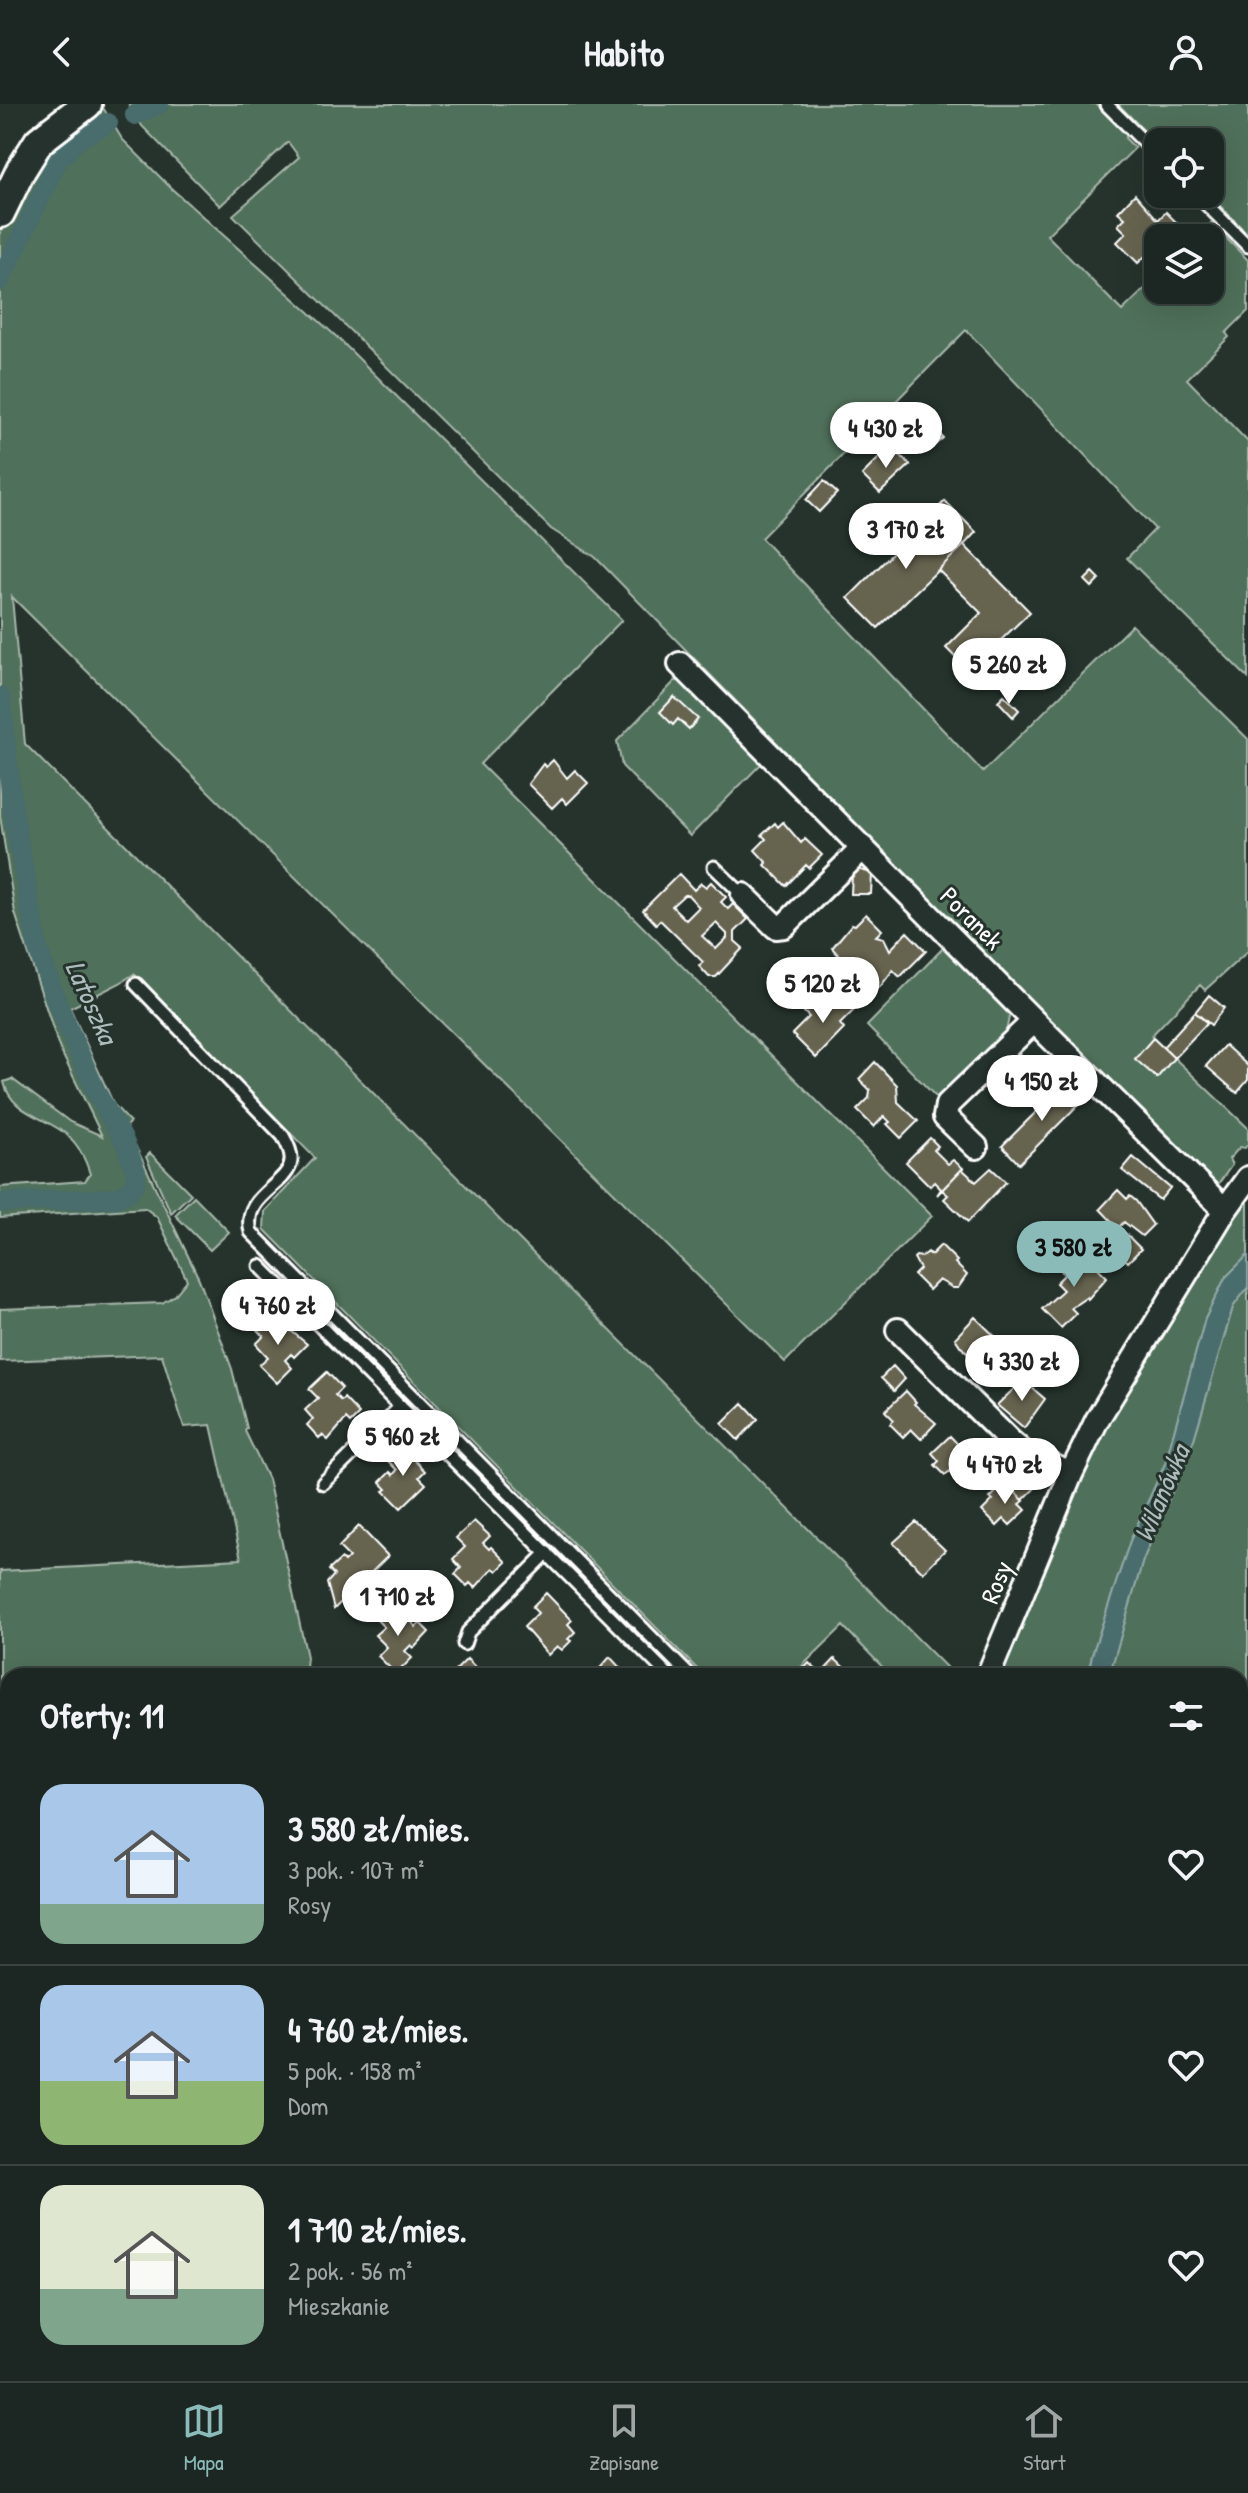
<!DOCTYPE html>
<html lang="pl">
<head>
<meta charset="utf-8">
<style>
  body { margin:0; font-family:"Patrick Hand",sans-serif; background:#252e2a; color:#f1f3f6; height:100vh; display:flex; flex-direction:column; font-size:30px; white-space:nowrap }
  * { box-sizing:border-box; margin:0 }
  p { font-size:26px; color:#a0a5a5 }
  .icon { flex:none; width:44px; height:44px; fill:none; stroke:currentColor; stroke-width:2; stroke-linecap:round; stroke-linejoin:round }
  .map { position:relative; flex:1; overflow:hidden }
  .details { position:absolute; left:0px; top:1564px; width:1248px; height:714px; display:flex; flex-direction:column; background:#1c2622; border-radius:24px 24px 0 0; box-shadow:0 8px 32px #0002,0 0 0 2px #3a4340 }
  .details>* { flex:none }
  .controls { position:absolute; left:1144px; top:24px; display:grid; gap:16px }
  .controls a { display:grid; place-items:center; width:80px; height:80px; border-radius:16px; background:#1c2622; box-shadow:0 8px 32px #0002,0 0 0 2px #3a4340; font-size:40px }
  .price { position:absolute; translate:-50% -68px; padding:0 18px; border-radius:28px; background:#fff; color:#222; font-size:26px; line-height:52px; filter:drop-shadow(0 2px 4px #0008) }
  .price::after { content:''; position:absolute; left:50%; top:48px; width:24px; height:18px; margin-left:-12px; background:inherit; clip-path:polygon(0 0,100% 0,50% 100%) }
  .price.active { background:#8bbbb9; color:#111 }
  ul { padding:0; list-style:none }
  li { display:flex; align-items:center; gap:24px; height:200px; padding:0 40px }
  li+li { border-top:2px solid #3a4340 }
  li span { display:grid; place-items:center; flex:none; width:224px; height:160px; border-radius:24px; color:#555 }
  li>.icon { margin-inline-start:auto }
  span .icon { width:96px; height:96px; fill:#fffc; stroke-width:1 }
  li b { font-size:34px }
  h2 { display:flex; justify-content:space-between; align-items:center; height:96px; padding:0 40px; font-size:34px }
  header { display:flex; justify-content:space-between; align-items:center; height:104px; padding:0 40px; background:#1c2622; font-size:36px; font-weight:700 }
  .dock { display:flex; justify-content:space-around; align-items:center; height:112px; border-top:2px solid #3a4340; background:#1c2622; font-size:22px; color:#a0a5a5 }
  .dock a { display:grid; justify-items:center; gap:4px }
  .dock .active { color:#8bbbb9 }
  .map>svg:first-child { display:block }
  .green { fill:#50705a; stroke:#a8b8ac; stroke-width:2 }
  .water { fill:#486c6c; stroke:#91a7a7; stroke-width:2 }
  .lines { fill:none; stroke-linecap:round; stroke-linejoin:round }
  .canal { stroke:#486c6c; stroke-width:20 }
  .building { fill:#666350; stroke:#fff; stroke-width:2; fill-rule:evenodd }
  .service-casing { stroke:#fff; stroke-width:17 }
  .minor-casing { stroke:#fff; stroke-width:28 }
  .tertiary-casing { stroke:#fff; stroke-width:34 }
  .service { stroke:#26332d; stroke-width:11 }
  .minor { stroke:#26332d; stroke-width:22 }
  .tertiary { stroke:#26332d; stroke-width:28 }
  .labels { text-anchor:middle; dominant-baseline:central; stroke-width:6; stroke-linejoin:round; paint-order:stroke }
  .street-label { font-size:26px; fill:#fff; stroke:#26332d }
  .water-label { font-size:28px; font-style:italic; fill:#adbdbd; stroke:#26332d }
</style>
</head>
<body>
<header><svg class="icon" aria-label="back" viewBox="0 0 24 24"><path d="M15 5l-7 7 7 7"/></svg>Habito<svg class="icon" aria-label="person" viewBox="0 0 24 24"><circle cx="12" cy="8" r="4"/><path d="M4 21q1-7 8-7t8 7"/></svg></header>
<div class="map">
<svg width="1248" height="2277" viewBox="0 0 1248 2277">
  <rect width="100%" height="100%" fill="#26332d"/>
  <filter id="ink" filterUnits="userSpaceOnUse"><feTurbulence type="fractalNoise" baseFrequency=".0125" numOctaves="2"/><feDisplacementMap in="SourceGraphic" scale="16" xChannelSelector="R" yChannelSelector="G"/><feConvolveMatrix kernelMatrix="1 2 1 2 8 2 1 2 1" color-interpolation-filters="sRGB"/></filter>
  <g filter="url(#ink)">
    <path class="green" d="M 129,0 L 1096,0 L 1127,31 L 1125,34 L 1135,44 L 1047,131 L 1122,207 L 1158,172 L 1158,186 L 1210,186 L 1210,134 L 1196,134 L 1211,119 L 1248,156 L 1248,207 L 1226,229 L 1229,233 L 1187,275 L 1248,338 L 1248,574 L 1127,454 L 1155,425 L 966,226 L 761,434 L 983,668 L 1132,521 L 1248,635 L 1248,847 L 1205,886 L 1200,881 L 1151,932 L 1248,1024 L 1248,1040 L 1245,1044 L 1240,1043 L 1229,1055 L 1232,1061 L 1214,1086 L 595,453 L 551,425 L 233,111 L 299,53 L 288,38 L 220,102 L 142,22 Z
      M 1118,0 L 1248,0 L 1248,130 L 1208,90 L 1210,90 L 1210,38 L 1158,38 L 1158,41 Z
      M 102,2 L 122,35 L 172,85 L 339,235 L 622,516 L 480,660 L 932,1112 L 785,1258 L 12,493 L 25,640 L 955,1572 L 891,1572 L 843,1522 L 792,1572 L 704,1572 L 264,1125 L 265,1107 L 315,1054 L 134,870 L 120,879 L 70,904 L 114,1001 L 130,1018 L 126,1022 L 199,1175 L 232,1265 L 247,1324 L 245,1327 L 268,1375 L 307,1553 L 305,1572 L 8,1572 L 8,1638 L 0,1639 L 0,1467 L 241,1455 L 211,1321 L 184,1323 L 162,1251 L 0,1257 L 0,1205 L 162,1199 L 175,1191 L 187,1176 L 157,1113 L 145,1104 L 0,1114 L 0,1083 L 85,1077 L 90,1070 C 86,1057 78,1040 67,1031 C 47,1013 11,1010 4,978 L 12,975 L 70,1018 L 102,1032 L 59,943 L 15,809 L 0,712 L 0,129 L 29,72 L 63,29 Z
      M 675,577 L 685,577 L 764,657 L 690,732 L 622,662 L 617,637 Z
      M 946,841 L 1010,908 L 1004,938 L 940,997 L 867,922 Z
      M 150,1049 L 191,1090 L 171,1109 L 146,1053 Z
      M 194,1092 L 229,1128 L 210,1146 L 175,1111 Z
      M 1248,1093 L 1248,1151 L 1225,1174 L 1205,1215 L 1165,1360 L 1130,1437 L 1092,1551 L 1088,1572 L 999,1572 L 1099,1330 L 1141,1258 Z
      M 1248,1183 L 1248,2167 L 1240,2163 L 1240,1572 L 1109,1572 L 1143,1456 L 1194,1335 L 1233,1203 Z
      M 8,1904 L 8,2193 L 0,2204 L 0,1916 Z
      M 255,2270 L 712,2270 L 720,2277 L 262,2277 Z
      M 1084,2270 L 1147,2270 L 1163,2277 L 1080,2277 Z"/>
    <path class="water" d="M 1248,1151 L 1248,1183 L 1233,1203 L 1194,1335 L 1143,1456 L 1109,1572 L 1088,1572 L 1092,1551 L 1130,1437 L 1165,1360 L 1205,1215 L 1225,1174 Z
      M 917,2270 L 1014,2270 L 1017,2277 L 916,2277 Z"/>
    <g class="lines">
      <path class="canal" d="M 135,11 L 159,0
        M 0,177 L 58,56 L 79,34 L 108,19
        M 0,593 L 14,713 L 38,845 L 56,896 L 96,988 L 124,1037 L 136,1068 L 135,1080 L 126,1090 L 116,1094 L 0,1099"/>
    </g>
    <path class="building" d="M 1135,90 L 1158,116 L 1166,108 L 1178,120 L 1164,134 L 1158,134 L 1158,140 L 1138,159 L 1117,138 L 1126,129 L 1118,121 L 1125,114 L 1118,108 Z
      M 916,305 L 943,334 L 928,347 L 902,319 Z
      M 891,342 L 910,361 L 880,389 L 862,371 Z
      M 824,377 L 837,389 L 819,408 L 806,396 Z
      M 945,397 L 976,428 L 964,441 L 933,409 Z
      M 933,409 L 964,441 L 878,524 L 848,494 Z
      M 964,441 L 1030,508 L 969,567 L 946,544 L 981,509 L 938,466 Z
      M 1093,468 L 1100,475 L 1092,483 L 1085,476 Z
      M 1004,591 L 1019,606 L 1013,613 L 998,597 Z
      M 674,593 L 698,615 L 689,625 L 678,615 L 673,621 L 660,608 Z
      M 553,656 L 567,674 L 575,666 L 588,679 L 567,700 L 562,694 L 552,704 L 528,680 L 543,660 L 546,663 Z
      M 783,718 L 801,739 L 805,735 L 822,751 L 809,764 L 806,761 L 786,782 L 765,761 L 767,759 L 755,746 L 766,735 L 762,731 L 775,719 L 778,723 Z
      M 857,765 L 872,769 L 871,790 L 851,790 L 852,769 Z
      M 679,770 L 694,786 L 701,779 L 706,783 L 711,778 L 726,793 L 721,798 L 728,805 L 733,800 L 748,815 L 735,828 L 735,837 L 743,844 L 716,873 L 709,873 L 699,862 L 703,858 L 660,816 L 656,820 L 643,806 ZM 684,791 L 688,791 L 699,803 L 686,816 L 672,802 ZM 716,819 L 727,830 L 727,834 L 716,845 L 702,832 Z
      M 866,810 L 882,826 L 876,832 L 884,834 L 890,846 L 907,828 L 926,847 L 900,873 L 893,866 L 880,883 L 873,886 L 854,866 L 847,866 L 843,862 L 843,856 L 832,844 L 852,820 L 855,821 Z
      M 842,891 L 856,904 L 840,920 L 844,925 L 816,954 L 792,930 L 809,913 L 804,908 L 816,896 L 820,900 L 823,897 L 830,903 Z
      M 1209,891 L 1224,904 L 1211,921 L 1195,908 Z
      M 1195,908 L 1207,919 L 1174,954 L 1163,943 Z
      M 1153,934 L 1174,954 L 1157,974 L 1135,955 Z
      M 1225,941 L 1248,962 L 1248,976 L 1237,989 L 1206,962 Z
      M 875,958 L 897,981 L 898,998 L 918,1017 L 901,1034 L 887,1020 L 890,1018 L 884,1012 L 874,1023 L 857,1006 L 869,994 L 870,986 L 859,975 Z
      M 1066,978 L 1083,996 L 1019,1060 L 1002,1042 Z
      M 930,1034 L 938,1042 L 934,1046 L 948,1060 L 953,1056 L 963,1064 L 937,1091 L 941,1085 L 934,1078 L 930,1082 L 906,1058 Z
      M 1133,1053 L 1170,1084 L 1160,1096 L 1122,1066 Z
      M 991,1064 L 1006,1078 L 968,1118 L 944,1095 L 948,1091 L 942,1086 L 962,1065 L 976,1078 Z
      M 1118,1086 L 1127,1095 L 1130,1092 L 1136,1097 L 1153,1121 L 1142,1132 L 1124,1118 L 1118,1124 L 1100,1105 Z
      M 1126,1130 L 1141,1145 L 1128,1158 L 1113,1144 Z
      M 941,1141 L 957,1157 L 955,1159 L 967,1171 L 958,1184 L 953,1184 L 939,1176 L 929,1186 L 914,1171 L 920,1165 L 914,1154 L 916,1152 L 922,1153 L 928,1148 L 931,1151 Z
      M 1085,1151 L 1107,1173 L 1088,1195 L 1087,1193 L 1071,1204 L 1076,1209 L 1061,1224 L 1042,1205 L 1063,1186 L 1056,1179 L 1064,1171 L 1061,1166 L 1062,1159 L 1068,1155 L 1077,1159 Z
      M 278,1211 L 292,1225 L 290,1226 L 307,1240 L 294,1253 L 291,1250 L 285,1256 L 292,1264 L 277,1279 L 259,1261 L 268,1253 L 256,1240 L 264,1232 L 258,1226 L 270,1214 L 273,1217 Z
      M 975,1213 L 1009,1246 L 998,1257 L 992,1252 L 983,1261 L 961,1243 L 955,1234 Z
      M 893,1262 L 905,1275 L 894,1287 L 881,1274 Z
      M 327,1268 L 342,1284 L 335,1291 L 341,1297 L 344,1294 L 359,1310 L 350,1319 L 346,1315 L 328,1336 L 322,1331 L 319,1334 L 307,1321 L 313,1315 L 305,1306 L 318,1294 L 309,1285 Z
      M 1023,1276 L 1045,1295 L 1024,1324 L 997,1301 Z
      M 906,1287 L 916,1298 L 914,1300 L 936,1319 L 921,1335 L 911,1325 L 903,1333 L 890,1320 L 894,1316 L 885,1307 Z
      M 743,1299 L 758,1315 L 738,1336 L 722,1320 Z
      M 950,1332 L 979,1362 L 961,1379 L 950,1367 L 945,1371 L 935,1361 L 939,1357 L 932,1349 Z
      M 401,1343 L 425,1367 L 419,1373 L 426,1380 L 401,1404 L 384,1387 L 387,1385 L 380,1378 L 390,1368 L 393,1371 L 397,1366 L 388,1357 Z
      M 1023,1371 L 1036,1383 L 1023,1396 L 1010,1383 Z
      M 1007,1380 L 1024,1397 L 1020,1400 L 1026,1406 L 1010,1421 L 1004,1415 L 997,1422 L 982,1407 L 993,1396 L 990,1394 L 1002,1382 L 1004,1384 Z
      M 474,1417 L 490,1432 L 483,1439 L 489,1445 L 491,1443 L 506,1458 L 497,1467 L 493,1464 L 475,1484 L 470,1479 L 467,1482 L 455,1470 L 461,1464 L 453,1455 L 465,1443 L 456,1434 Z
      M 916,1418 L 945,1446 L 923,1468 L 893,1439 Z
      M 359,1422 L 388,1452 L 334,1505 L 327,1479 L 334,1471 L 329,1466 L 341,1455 L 344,1458 L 349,1453 L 339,1443 Z
      M 546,1489 L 572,1516 L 568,1520 L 575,1528 L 568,1535 L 571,1537 L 562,1546 L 557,1542 L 548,1551 L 524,1523 L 538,1509 L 532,1503 Z
      M 398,1502 L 416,1523 L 420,1519 L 429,1528 L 414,1544 L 411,1541 L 405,1547 L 412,1554 L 396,1570 L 378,1552 L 387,1543 L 375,1531 L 384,1523 L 377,1516 L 390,1504 L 393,1507 Z
      M 610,1553 L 625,1569 L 623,1572 L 593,1572 Z
      M 467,1555 L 484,1572 L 458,1572 L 454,1568 Z
      M 835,1555 L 853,1572 L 819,1572 Z
      M 809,1559 L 821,1570 L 797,1572 Z
      M 1240,2227 L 1248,2229 L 1242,2259 L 1240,2258 Z
      M 200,2270 L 238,2270 L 239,2271 L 234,2277 L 202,2277 Z
      M 1215,2270 L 1239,2270 L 1237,2277 L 1213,2277 Z"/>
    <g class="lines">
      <g class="service-casing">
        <path id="service" d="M 1106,0 L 1158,52
          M 1196,90 L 1248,142
          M 714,763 L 743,791
          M 136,880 L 283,1032 C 287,1039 292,1049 291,1057 C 288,1082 241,1091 251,1128 L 690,1572
          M 260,1162 L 669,1572
          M 323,1379 L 401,1302
          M 464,1540 L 468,1528 L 547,1449"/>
      </g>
      <g class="minor-casing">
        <path id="minor" d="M 680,560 L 1034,917 L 1225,1106
          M 743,791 L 776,823 L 784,822 L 863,744
          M 976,1043 L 945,1013 L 947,1001 L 1034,917
          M 898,1226 L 1011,1338 L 1025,1350 L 1071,1370
          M 988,1572 L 1071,1370 L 1097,1316 L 1225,1106 L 1248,1074
          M 101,2270 L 108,2277
          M 880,2277 L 880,2270"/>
      </g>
      <g class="tertiary-casing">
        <path id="tertiary" d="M 0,109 L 21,66 L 39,37 L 87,0"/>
      </g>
      <use href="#service" class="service"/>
      <use href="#minor" class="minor"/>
      <use href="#tertiary" class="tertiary"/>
    </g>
  </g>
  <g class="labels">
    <g class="street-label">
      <text transform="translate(972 814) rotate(45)">Poranek</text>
      <text transform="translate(996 1478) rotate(-68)">Rosy</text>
    </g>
    <g class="water-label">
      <text transform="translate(92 898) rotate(66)">Latoszka</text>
      <text transform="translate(1161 1389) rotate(-67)">Wilanówka</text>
    </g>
  </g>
</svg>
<div class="controls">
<a><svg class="icon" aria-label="locate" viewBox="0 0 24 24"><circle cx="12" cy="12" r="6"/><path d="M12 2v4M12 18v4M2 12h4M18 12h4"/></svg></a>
<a><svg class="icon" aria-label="layers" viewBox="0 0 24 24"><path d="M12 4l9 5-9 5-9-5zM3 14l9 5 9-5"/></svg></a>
</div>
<b class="price" style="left:886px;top:366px">4 430 zł</b>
<b class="price" style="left:906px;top:467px">3 170 zł</b>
<b class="price" style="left:1009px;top:602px">5 260 zł</b>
<b class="price" style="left:823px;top:921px">5 120 zł</b>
<b class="price" style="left:1042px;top:1019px">4 150 zł</b>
<b class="price active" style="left:1074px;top:1185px">3 580 zł</b>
<b class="price" style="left:278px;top:1243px">4 760 zł</b>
<b class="price" style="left:1022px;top:1299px">4 330 zł</b>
<b class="price" style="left:403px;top:1374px">5 960 zł</b>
<b class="price" style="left:1005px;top:1402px">4 470 zł</b>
<b class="price" style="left:398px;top:1534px">1 710 zł</b>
<section class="details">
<h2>Oferty: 11<svg class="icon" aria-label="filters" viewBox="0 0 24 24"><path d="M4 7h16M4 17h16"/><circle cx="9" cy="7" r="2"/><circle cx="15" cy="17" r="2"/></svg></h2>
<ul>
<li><span style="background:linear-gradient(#a9c7e8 75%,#7fa58c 0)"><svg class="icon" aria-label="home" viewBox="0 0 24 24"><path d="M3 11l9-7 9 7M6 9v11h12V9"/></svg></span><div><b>3 580 zł/mies.</b><p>3 pok. · 107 m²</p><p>Rosy</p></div><svg class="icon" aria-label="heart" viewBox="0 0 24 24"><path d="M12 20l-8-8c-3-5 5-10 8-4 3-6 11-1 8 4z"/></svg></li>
<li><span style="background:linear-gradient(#a9c7e8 60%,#8fb573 0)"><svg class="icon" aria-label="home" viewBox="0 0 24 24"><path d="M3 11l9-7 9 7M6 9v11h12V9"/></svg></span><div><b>4 760 zł/mies.</b><p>5 pok. · 158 m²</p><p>Dom</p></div><svg class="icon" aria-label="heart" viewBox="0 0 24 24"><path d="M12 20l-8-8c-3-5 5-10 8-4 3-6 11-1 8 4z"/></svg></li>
<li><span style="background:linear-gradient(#dfe7d0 65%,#7fa58c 0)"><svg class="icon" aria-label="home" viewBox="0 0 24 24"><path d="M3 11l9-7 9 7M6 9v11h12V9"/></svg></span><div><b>1 710 zł/mies.</b><p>2 pok. · 56 m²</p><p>Mieszkanie</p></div><svg class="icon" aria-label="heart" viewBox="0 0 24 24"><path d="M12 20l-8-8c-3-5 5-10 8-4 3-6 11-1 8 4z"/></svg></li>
</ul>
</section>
</div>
<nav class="dock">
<a class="active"><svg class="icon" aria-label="map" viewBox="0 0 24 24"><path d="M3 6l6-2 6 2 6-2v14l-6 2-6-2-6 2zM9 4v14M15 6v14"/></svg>Mapa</a>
<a><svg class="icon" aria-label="saved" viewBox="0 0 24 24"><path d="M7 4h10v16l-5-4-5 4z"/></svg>Zapisane</a>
<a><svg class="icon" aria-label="home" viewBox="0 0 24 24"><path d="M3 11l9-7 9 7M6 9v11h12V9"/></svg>Start</a>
</nav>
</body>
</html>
